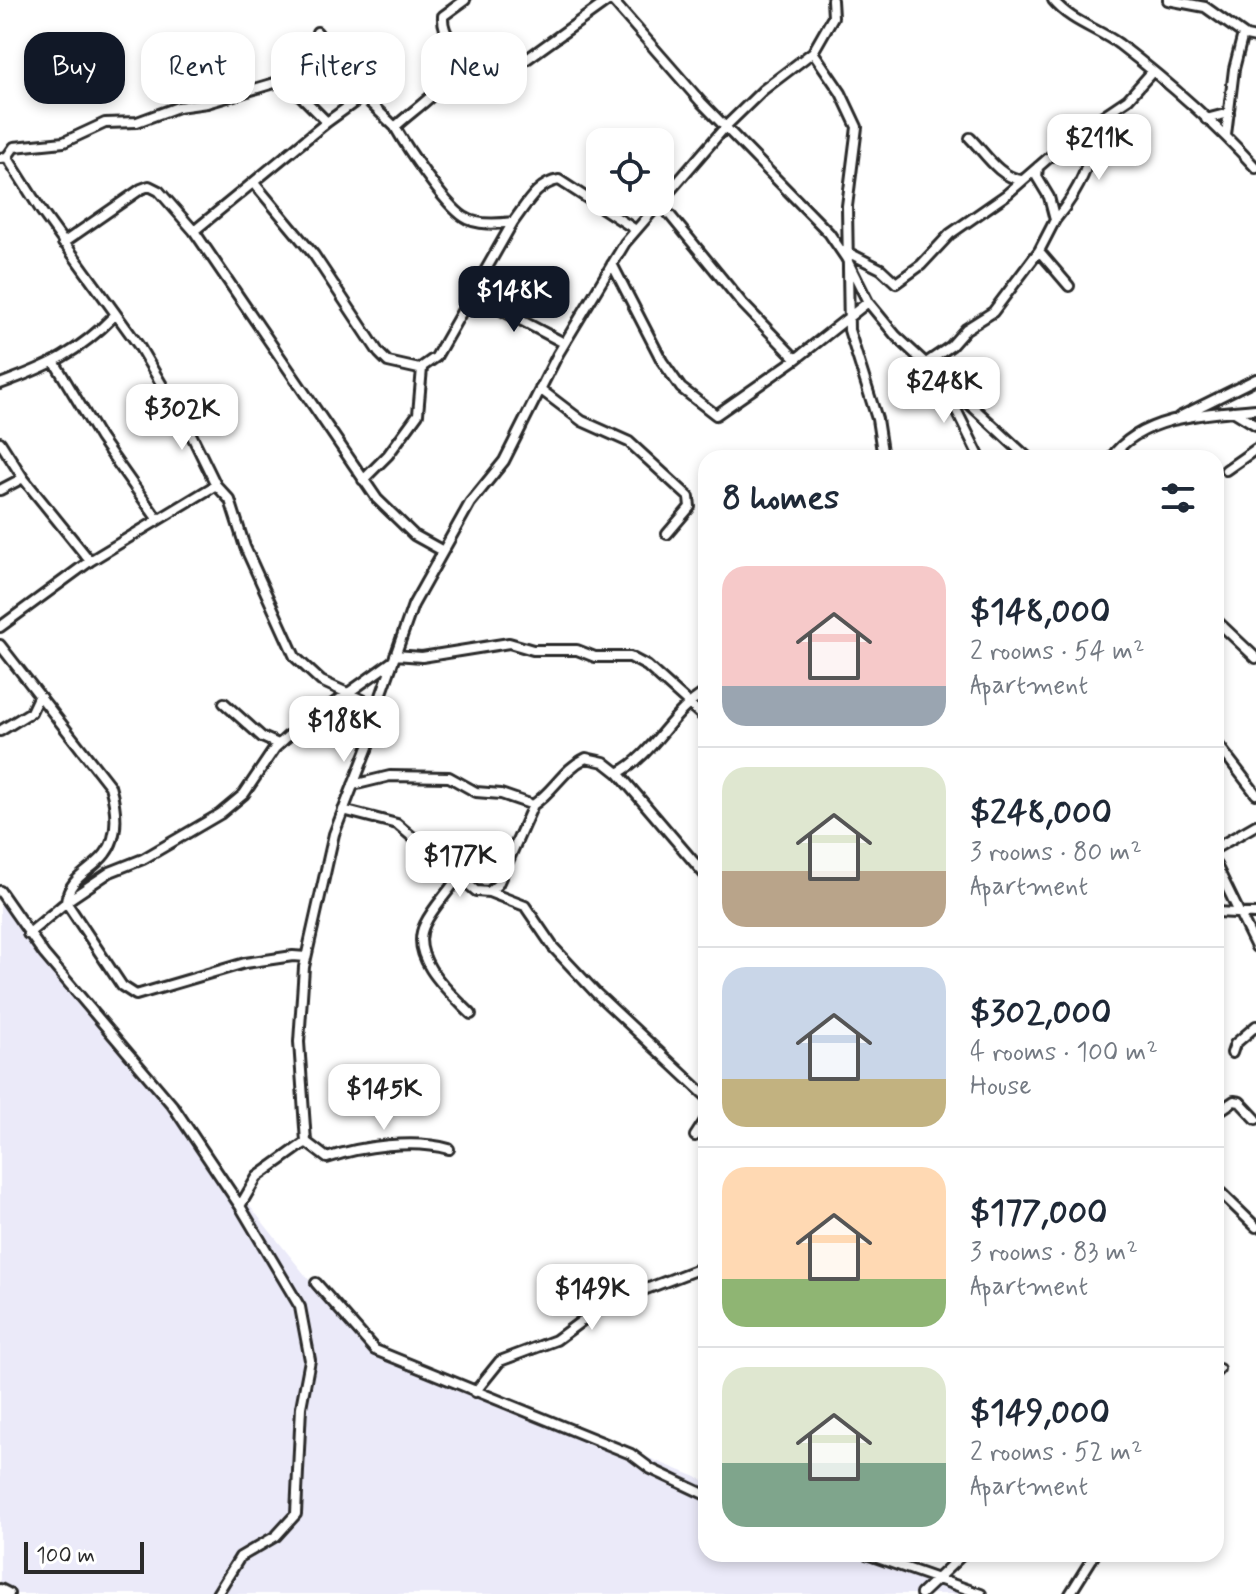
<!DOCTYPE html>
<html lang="en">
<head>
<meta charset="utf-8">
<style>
  body { margin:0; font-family:Mynerve,sans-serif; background:#f6f6f7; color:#1f2937; height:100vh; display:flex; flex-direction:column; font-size:30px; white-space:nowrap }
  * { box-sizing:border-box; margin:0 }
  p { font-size:26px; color:#747a83 }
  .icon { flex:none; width:44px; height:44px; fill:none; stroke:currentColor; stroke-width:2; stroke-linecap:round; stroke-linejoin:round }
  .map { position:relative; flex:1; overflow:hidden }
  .side { position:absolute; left:698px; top:450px; width:526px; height:1112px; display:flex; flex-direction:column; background:#fff; border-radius:24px; box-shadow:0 4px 12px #0003 }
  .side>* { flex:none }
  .guide { position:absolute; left:24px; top:32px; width:554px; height:72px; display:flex; gap:16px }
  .tools { position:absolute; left:586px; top:128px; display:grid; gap:16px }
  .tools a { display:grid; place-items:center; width:88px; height:88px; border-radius:16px; background:#fff; box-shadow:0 4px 12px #0003; font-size:40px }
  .scale { position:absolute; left:24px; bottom:20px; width:120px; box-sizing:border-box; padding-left:8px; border:4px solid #2b2b2b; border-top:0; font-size:22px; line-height:28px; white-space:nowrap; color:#2b2b2b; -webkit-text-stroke:6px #fff; paint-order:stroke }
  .price { position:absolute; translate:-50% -68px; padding:0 18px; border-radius:16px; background:#fff; color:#222; font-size:26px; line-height:52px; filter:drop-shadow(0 2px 4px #0008) }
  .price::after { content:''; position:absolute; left:50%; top:48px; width:24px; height:18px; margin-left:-12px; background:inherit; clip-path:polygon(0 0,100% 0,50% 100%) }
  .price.on { background:#111827; color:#fff }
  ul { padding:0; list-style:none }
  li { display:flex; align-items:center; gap:24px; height:200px; padding:0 24px }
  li+li { border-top:2px solid #e0e1e3 }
  li span { display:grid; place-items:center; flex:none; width:224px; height:160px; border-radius:24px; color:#555 }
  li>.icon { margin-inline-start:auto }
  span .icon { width:96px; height:96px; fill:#fffc; stroke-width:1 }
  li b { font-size:34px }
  h2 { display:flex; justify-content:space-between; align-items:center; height:96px; padding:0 24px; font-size:34px }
  .tag { padding:0 28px; border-radius:24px; background:#fff; box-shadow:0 4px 12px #0003; font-size:28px; line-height:72px }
  .tag.on { background:#111827; color:#fff }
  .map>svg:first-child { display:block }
  .built { fill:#ebeaf9 }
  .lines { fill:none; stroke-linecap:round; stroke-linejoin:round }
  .minor-casing { stroke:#2b2b2b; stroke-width:14 }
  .tertiary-casing { stroke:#2b2b2b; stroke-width:16 }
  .minor { stroke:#fff; stroke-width:8 }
  .tertiary { stroke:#fff; stroke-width:10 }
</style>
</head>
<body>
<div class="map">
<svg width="1256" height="1594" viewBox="0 0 1256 1594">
  <rect width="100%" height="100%" fill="#fff"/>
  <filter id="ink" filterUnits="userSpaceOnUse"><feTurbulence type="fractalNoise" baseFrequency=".0125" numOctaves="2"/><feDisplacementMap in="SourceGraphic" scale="16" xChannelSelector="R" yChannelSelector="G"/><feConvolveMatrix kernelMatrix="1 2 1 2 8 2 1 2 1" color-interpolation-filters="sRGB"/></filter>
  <g filter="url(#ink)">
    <path class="built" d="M 0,894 L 358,1341 L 706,1481 L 706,1554 L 889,1554 L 988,1594 L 0,1594 Z"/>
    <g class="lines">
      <g class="minor-casing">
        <path id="minor" d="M 612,0 L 701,102 L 829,233 L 846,258 L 868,302 L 896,336 L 1028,458
          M 1053,0 C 1071,22 1097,28 1119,44 C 1167,81 1215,123 1256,168
          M 1168,0 L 1205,7 L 1246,36 L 1256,38
          M 317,32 L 363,96
          M 813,52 L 841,93 L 857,127 L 847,206 L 849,330 L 877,419 L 883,458
          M 520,64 L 609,0
          M 1206,119 L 1229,113
          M 395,127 C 407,148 444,204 464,217 C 477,226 498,224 513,222 C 526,205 537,183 559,180 L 636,230
          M 1226,135 L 1234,69 L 1243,34
          M 970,138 C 985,153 999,177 1021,180
          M 7,157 L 42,212 L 139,346 L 192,436 L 216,485 L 230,500 L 245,547 L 295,657 L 321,681 L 378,707
          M 0,158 L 7,157 L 14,147 L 64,142 L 105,123 L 137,122 L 178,107 L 207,103 L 278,82 L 292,87 L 327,122 L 363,96 L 395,127 C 412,110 459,81 457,57 C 455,42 442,34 443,16 L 465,0
          M 254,183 L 314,255 L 379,353 L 388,362 L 419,369 L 436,357 L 513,222
          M 660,203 L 742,303 L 796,359
          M 1055,220 C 1083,186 1089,166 1096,122
          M 194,231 L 327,122
          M 63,243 L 141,189 L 149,186 L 159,191 L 194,231 L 377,499 L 414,535 L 443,551
          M 1039,251 L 1069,286
          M 847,252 L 881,269 L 896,283 L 921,265 L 950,234 L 1006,195 L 1076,134 L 1128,99 L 1152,72
          M 612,264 L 662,361 L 681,388 L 716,415 L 796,359 L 868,302
          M 469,301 L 486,302 L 564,343
          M 55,363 L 100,438 L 158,520
          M 926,363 L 951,346 L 966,329 L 993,312 L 1039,251 L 1055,220 L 1049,197 L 1037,177 L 1038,167
          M 942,381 L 980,458
          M 0,384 C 49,366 78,353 115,315
          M 540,389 L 582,421 L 629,442 L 689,497 L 690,507 L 667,534
          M 1233,411 L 1256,425
          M 1179,417 L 1256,379
          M 0,442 L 23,478 L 90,561
          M 1111,458 C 1140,416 1207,413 1256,409
          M 1226,470 L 1256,449
          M 363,480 L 388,455 L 418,414 L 422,368
          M 0,490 L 23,478
          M 1216,620 L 1256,658
          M 0,627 L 90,561 L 216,485
          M 0,645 L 110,786 C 116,807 120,835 105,854 C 92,871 69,877 66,902 L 122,986 L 136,995 L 245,963 L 293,956 L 306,957
          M 395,655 L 422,657 L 509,643 L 533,650 L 577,650 L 595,657 L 630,657 L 647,666 L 706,719
          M 224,703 L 262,737 L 278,744
          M 0,731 L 31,712 L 39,695
          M 1216,742 L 1256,794
          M 618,773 L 706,876
          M 353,785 L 390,776 L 449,777 L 476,792 L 501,794 L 533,805 C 554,791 563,769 586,758 L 604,762 L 618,773 C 656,753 669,713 706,692
          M 343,810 L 397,824 L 476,891 L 489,892 L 498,884 L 533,805
          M 1216,848 L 1256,825
          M 1216,865 L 1256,947
          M 458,877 C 448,893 433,907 425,924 C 408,957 450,993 471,1014
          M 0,891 L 44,954 L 173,1106 L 240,1206
          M 489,892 L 525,906 L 553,947 L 596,993 L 706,1096
          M 1216,912 L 1256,914
          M 28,934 L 70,899 L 110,872 L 143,859 L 220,814 L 244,794 L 275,748 L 288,736 L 393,661
          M 1232,1053 L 1235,1044 L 1256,1026
          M 1216,1113 L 1234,1101 L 1240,1102 L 1256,1119
          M 695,1136 L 706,1119
          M 306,1142 L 327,1158 C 361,1146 415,1139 449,1149
          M 1216,1188 L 1256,1227
          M 316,1283 L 375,1350 L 631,1454 L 651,1469 L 706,1495
          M 1216,1372 L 1219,1369
          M 475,1392 L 500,1361 L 556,1340 L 602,1306 L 706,1266
          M 866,1554 L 981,1594
          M 217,1594 L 240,1557 L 276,1536 L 296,1514 L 301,1407 L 310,1360 L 300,1307 L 240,1206 L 257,1177 L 306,1142 L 299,1042 L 304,967 L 334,834 L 368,747 L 376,710 L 413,605 L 470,503 L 504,461 L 558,354 L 625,243 L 726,126 L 763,90 L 813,52 L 833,17 L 832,0
          M 921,1594 L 963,1554
          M 1070,1594 L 1095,1554"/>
      </g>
      <g class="tertiary-casing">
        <path id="tertiary" d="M 0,1590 L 8,1594"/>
      </g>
      <use href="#minor" class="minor"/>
      <use href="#tertiary" class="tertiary"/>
    </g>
  </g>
</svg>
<div class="tools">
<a><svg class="icon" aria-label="locate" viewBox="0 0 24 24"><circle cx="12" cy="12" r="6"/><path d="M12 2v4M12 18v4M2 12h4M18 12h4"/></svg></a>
</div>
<div class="scale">100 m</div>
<b class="price" style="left:1099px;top:182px">$211K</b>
<b class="price on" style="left:514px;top:334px">$148K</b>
<b class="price" style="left:944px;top:425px">$248K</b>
<b class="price" style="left:182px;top:452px">$302K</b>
<b class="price" style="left:344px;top:764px">$188K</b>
<b class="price" style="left:460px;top:899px">$177K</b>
<b class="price" style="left:384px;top:1132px">$145K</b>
<b class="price" style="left:592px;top:1332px">$149K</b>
<div class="guide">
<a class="tag on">Buy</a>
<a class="tag">Rent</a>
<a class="tag">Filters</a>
<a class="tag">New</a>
</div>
<section class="side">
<h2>8 homes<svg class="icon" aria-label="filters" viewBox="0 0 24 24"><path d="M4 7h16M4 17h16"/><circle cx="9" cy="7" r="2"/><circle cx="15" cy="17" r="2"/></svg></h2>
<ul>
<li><span style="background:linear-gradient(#f6c9c9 75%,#9aa5b1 0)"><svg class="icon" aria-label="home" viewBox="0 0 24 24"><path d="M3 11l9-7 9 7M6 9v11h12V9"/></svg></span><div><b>$148,000</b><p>2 rooms · 54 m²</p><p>Apartment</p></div></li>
<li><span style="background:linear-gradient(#dfe7d0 65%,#b9a48a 0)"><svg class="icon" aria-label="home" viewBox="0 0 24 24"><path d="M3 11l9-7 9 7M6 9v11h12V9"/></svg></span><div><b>$248,000</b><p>3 rooms · 80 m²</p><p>Apartment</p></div></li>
<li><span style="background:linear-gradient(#c9d6e8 70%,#c2b280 0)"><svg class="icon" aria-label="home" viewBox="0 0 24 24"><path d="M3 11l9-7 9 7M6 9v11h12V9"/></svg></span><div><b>$302,000</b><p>4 rooms · 100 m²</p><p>House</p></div></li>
<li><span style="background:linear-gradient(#ffd9b3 70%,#8fb573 0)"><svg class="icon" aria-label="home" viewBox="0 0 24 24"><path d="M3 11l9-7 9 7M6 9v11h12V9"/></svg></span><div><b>$177,000</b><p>3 rooms · 83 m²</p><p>Apartment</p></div></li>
<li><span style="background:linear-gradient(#dfe7d0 60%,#7fa58c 0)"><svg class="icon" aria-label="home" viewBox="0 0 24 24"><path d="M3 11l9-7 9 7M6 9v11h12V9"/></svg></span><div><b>$149,000</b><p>2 rooms · 52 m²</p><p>Apartment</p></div></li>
</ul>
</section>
</div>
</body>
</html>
